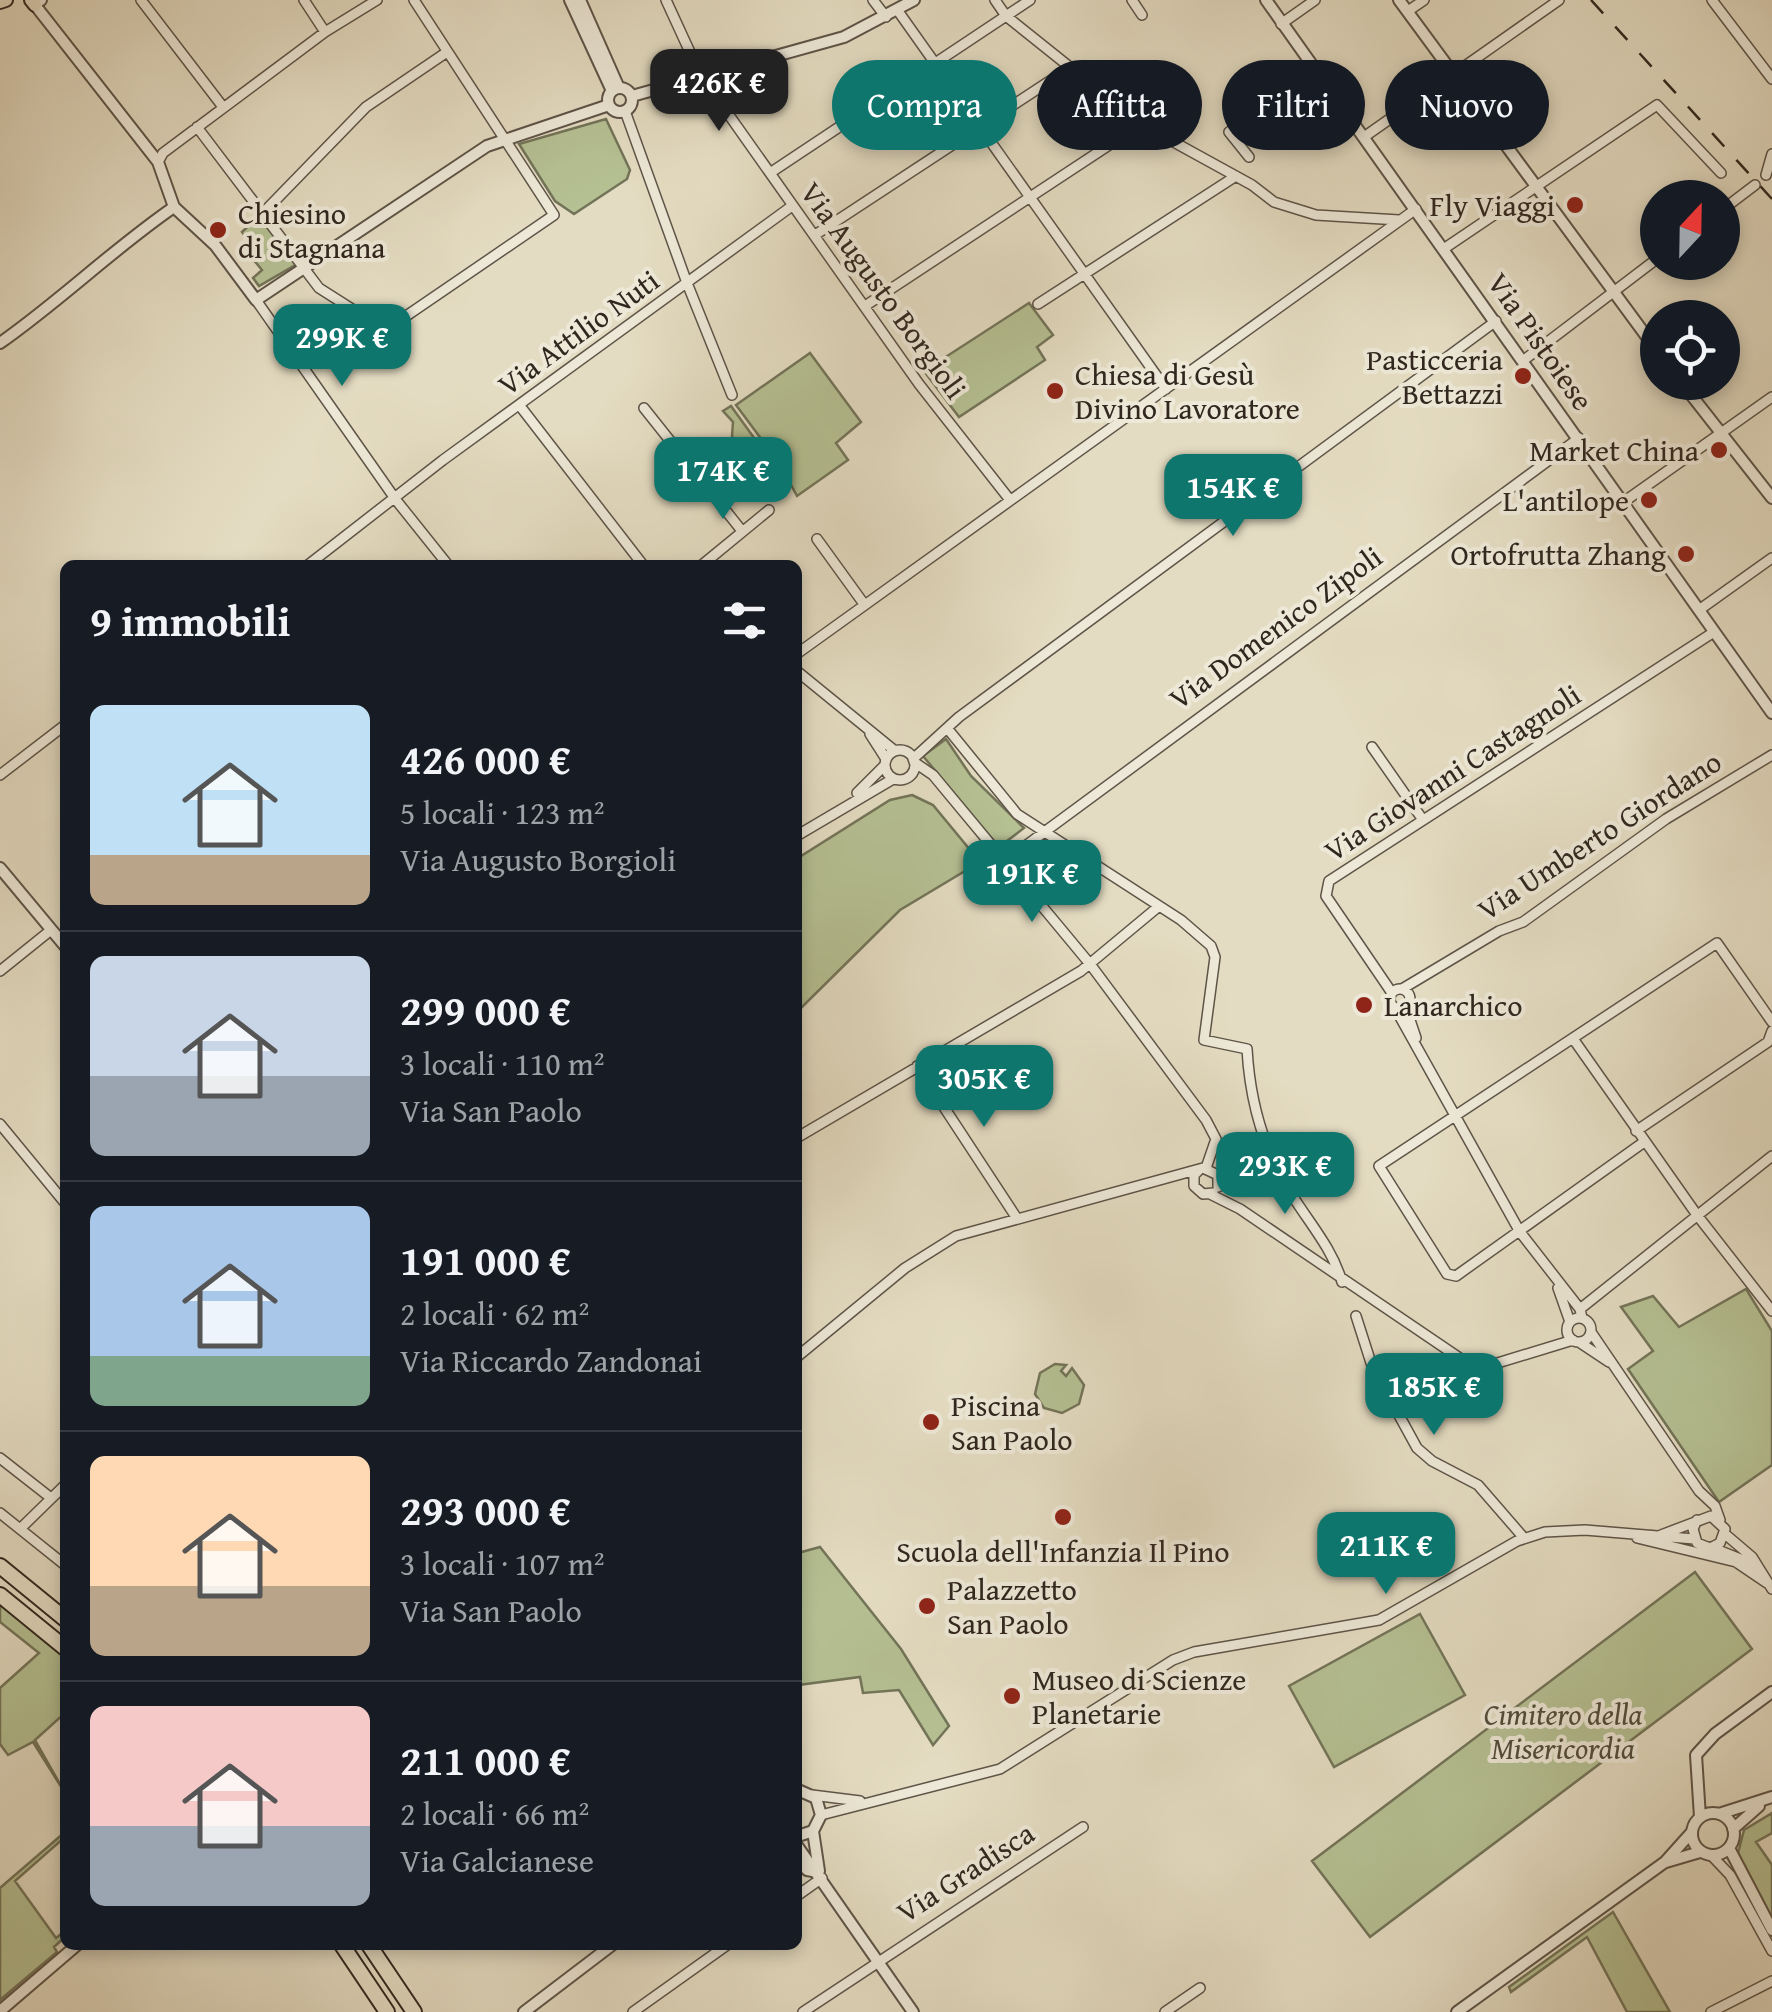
<!DOCTYPE html>
<html lang="it">
<head>
<meta charset="utf-8">
<style>
  body { margin:0; font-family:"Gentium Book Plus",serif; background:#242831; color:#f1f3f6; height:100vh; display:flex; flex-direction:column; font-size:38px; white-space:nowrap }
  * { box-sizing:border-box; margin:0 }
  p { font-size:32px; color:#9ea1a6 }
  .icon { flex:none; width:55px; height:55px; fill:none; stroke:currentColor; stroke-width:2; stroke-linecap:round; stroke-linejoin:round }
  .map { position:relative; flex:1; overflow:hidden }
  .details { position:absolute; left:60px; top:560px; width:742px; height:1390px; display:flex; flex-direction:column; background:#171b24; border-radius:15px; box-shadow:0 5px 15px #0003 }
  .details>* { flex:none }
  .hud { position:absolute; left:832px; top:60px; width:788px; height:90px; display:flex; gap:20px }
  .needle { width:65px; rotate:22deg }
  .tools { position:absolute; left:1640px; top:180px; display:grid; gap:20px }
  .tools a { display:grid; place-items:center; width:100px; height:100px; border-radius:50%; background:#171b24; box-shadow:0 5px 15px #0003; font-size:50px }
  .price { position:absolute; translate:-50% -85px; padding:0 22px; border-radius:20px; background:#0f766e; color:#fff; font-size:32px; line-height:65px; filter:drop-shadow(0 2px 5px #0008) }
  .price::after { content:''; position:absolute; left:50%; top:60px; width:30px; height:22px; margin-left:-15px; background:inherit; clip-path:polygon(0 0,100% 0,50% 100%) }
  .price.on { background:#222; color:#fff }
  ul { padding:0; list-style:none }
  li { display:flex; align-items:center; gap:30px; height:250px; padding:0 30px }
  li+li { border-top:2px solid #363941 }
  li span { display:grid; place-items:center; flex:none; width:280px; height:200px; border-radius:15px; color:#555 }
  li>.icon { margin-inline-start:auto }
  span .icon { width:120px; height:120px; fill:#fffc; stroke-width:1 }
  li b { font-size:42px }
  h2 { display:flex; justify-content:space-between; align-items:center; height:120px; padding:0 30px; font-size:42px }
  .tag { padding:0 35px; border-radius:45px; background:#171b24; box-shadow:0 5px 15px #0003; font-size:35px; line-height:90px }
  .tag.on { background:#0f766e; color:#fff }
  .map>svg:first-child { display:block }
  .green { fill:#b5c093; stroke:#737459; stroke-width:2.5 }
  .lines { fill:none; stroke-linecap:round; stroke-linejoin:round }
  .minor-casing { stroke:#5e5448; stroke-width:12 }
  .tertiary-casing { stroke:#5e5448; stroke-width:14 }
  .primary-casing { stroke:#31271f; stroke-width:16 }
  .trunk-casing { stroke:#31271f; stroke-width:18 }
  .minor { stroke:#ede8d7; stroke-width:9 }
  .tertiary { stroke:#ede8d7; stroke-width:10 }
  .primary { stroke:#e4dcc2; stroke-width:12 }
  .trunk { stroke:#e4dcc2; stroke-width:14 }
  .rail { stroke:#31271f; stroke-width:2.5; stroke-dasharray:18 18; stroke-linecap:butt }
  .poi-dot { fill:#8f2418; stroke:#ede8d7; stroke-width:4 }
  .labels { text-anchor:middle; dominant-baseline:central; stroke-width:8; stroke-linejoin:round; paint-order:stroke }
  .poi-label { font-size:30px; fill:#31271f; stroke:#ede8d7; text-anchor:start }
  .street-label { font-size:30px; fill:#31271f; stroke:#ede8d7 }
  .park-label { font-size:30px; font-style:italic; fill:#524d3c; stroke:#ede8d7 }
</style>
</head>
<body>
<div class="map">
<svg width="1772" height="2012" viewBox="0 0 1772 2012">
  <rect width="100%" height="100%" fill="#e4dcc2"/>
  <filter id="stains"><feTurbulence type="fractalNoise" baseFrequency=".002" numOctaves="4"/><feColorMatrix values="0 0 0 0 .2 0 0 0 0 .09 0 0 0 0 .02 0 0 0 .5 -.17"/></filter>
  <radialGradient id="worn" r=".72"><stop offset=".6" stop-color="#630" stop-opacity="0"/><stop offset="1" stop-color="#630" stop-opacity=".3"/></radialGradient>
  <path class="green" d="M 606,119 L 630,170 L 627,179 L 574,214 L 555,201 L 519,144 Z
    M 259,216 L 297,264 L 259,286 L 253,278 L 262,270 L 242,246 L 248,240 L 242,232 Z
    M 1029,303 L 1053,335 L 1037,347 L 1045,360 L 959,417 L 924,371 Z
    M 810,353 L 861,422 L 836,443 L 848,460 L 797,496 L 780,464 L 736,405 Z
    M 731,406 L 786,482 L 772,496 L 751,455 L 744,459 L 732,436 L 733,422 L 723,411 Z
    M 946,739 L 971,776 L 1024,828 L 999,847 L 923,756 Z
    M 912,795 L 933,805 L 980,862 L 900,910 L 801,1008 L 798,858 L 890,800 Z
    M 1746,1289 L 1772,1331 L 1772,1465 L 1719,1502 L 1628,1369 L 1653,1351 L 1621,1307 L 1653,1296 L 1679,1327 Z
    M 1055,1364 L 1066,1365 L 1061,1371 L 1066,1376 L 1072,1368 L 1084,1385 L 1079,1404 L 1062,1413 L 1044,1408 L 1035,1394 L 1040,1373 Z
    M 820,1547 L 901,1649 L 949,1726 L 933,1745 L 899,1690 L 863,1693 L 860,1677 L 798,1685 L 798,1553 Z
    M 1695,1572 L 1752,1649 L 1370,1937 L 1312,1861 Z
    M 0,1603 L 65,1656 L 65,1713 L 35,1740 L 65,1793 L 33,1742 L 8,1755 L 0,1744 L 0,1688 L 39,1653 L 0,1622 Z
    M 1420,1614 L 1465,1695 L 1334,1767 L 1289,1686 Z
    M 1772,1813 L 1772,1833 L 1756,1842 L 1772,1865 L 1772,1918 L 1738,1853 L 1744,1830 Z
    M 65,1832 L 65,1837 L 15,1881 L 56,1938 L 65,1931 L 65,1937 L 54,1947 L 57,1952 L 0,2000 L 0,1888 Z
    M 1613,1912 L 1670,2012 L 1627,2012 L 1587,1937 L 1511,1992 L 1509,1987 Z"/>
  <g class="lines">
    <g class="minor-casing">
      <path id="minor" d="M 141,0 L 223,107
        M 304,0 L 325,32
        M 666,0 L 700,74 L 919,384 L 1010,500
        M 873,0 L 886,17
        M 995,0 L 1006,16 L 1141,124 L 1252,185 L 1274,202 L 1316,215 L 1399,220
        M 1132,0 L 1142,15
        M 1712,0 L 1772,79
        M 898,11 L 1166,389
        M 1408,11 L 1424,0
        M 1281,24 L 1315,0
        M 625,111 L 687,283 L 732,395
        M 197,127 L 319,288 L 374,323 L 393,325 L 554,215 L 414,0
        M 1364,137 L 1559,0
        M 1249,157 L 1229,132 L 1314,70
        M 158,162 L 163,153 L 325,32 L 377,0
        M 770,173 L 1030,0
        M 1766,175 L 1772,154
        M 1722,210 L 1755,185
        M 263,213 L 366,107 L 447,52
        M 815,235 L 1071,67
        M 1445,248 L 1657,105 L 1721,173
        M 256,300 L 396,500 L 448,565
        M 868,304 L 1141,124
        M 1038,304 L 1236,176
        M 1524,360 L 1658,258
        M 520,406 L 643,565
        M 644,408 L 742,531
        M 1625,501 L 1772,397
        M 817,539 L 864,604
        M 308,565 L 443,460 L 792,206
        M 702,565 L 769,510
        M 1699,610 L 1772,558
        M 798,653 L 1416,209
        M 798,672 L 895,751
        M 947,728 L 1017,814 L 1181,920 L 1211,946 L 1215,957 L 1204,1040 L 1247,1049 C 1250,1102 1263,1150 1292,1195 C 1310,1224 1332,1248 1342,1282
        M 870,734 L 886,759
        M 1372,747 L 1423,820
        M885 765a15 15 0 1 1 30 0a15 15 0 1 1-30 0Z
        M 913,759 L 959,717 L 1496,321
        M 914,762 L 933,775 L 1090,964 L 1206,1120 L 1216,1139 L 1206,1168
        M 0,775 L 65,725
        M 857,793 L 885,765
        M 798,835 L 893,779
        M 1005,861 L 1579,438
        M 0,971 L 51,930
        M1390 999a10 10 0 1 1 20 0a10 10 0 1 1-20 0Z
        M 1402,989 L 1499,931 L 1523,922 L 1666,819 L 1772,755
        M 1392,993 L 1326,896 L 1329,881 L 1714,632
        M 1395,1008 L 1520,1232 L 1580,1309 L 1582,1318
        M 1406,1008 L 1416,1038
        M 1574,1040 L 1697,1215 L 1772,1311
        M 917,1066 L 1016,1217
        M 0,1124 L 65,1203
        M 1636,1131 L 1768,1042 L 1772,1031
        M 798,1137 L 1081,971 L 1158,907
        M 1644,1142 L 1456,1276 L 1447,1274 L 1379,1166 L 1717,943 L 1772,1022
        M 1200,1169 L 1194,1175 L 1194,1186 L 1203,1194 L 1213,1193
        M 1210,1194 L 1240,1209 L 1464,1361 L 1491,1365 L 1573,1340
        M 1558,1288 L 1570,1322
        M 1580,1309 L 1772,1156
        M 1356,1316 L 1372,1366 L 1417,1448 L 1432,1461 L 1478,1485 L 1524,1538
        M1567 1330a12 12 0 1 1 24 0a12 12 0 1 1-24 0Z
        M 1591,1332 L 1699,1491 L 1715,1506 L 1720,1520
        M 1579,1342 L 1609,1362
        M 798,1356 L 905,1268 L 956,1236 L 1203,1168 L 1218,1175 L 1218,1187
        M 0,1458 L 51,1498
        M 0,1513 L 65,1565
        M 20,1529 L 65,1485
        M 1725,1534 L 1752,1557 L 1772,1589
        M 1661,1535 L 1711,1516 L 1725,1529 L 1720,1543 L 1710,1548 L 1697,1543 L 1693,1529 L 1697,1520
        M 1637,1538 L 1736,1562 L 1767,1583
        M 1713,1548 L 1753,1564
        M 812,1795 L 860,1801
        M 821,1815 L 1000,1769 L 1173,1660 L 1194,1652 L 1379,1620 L 1517,1541 L 1545,1532 L 1585,1530 L 1694,1539
        M 1712,1856 L 1730,1875 L 1772,1951
        M 798,1895 L 822,1878
        M 633,2012 L 727,1945
        M 803,2012 L 1083,1827
        M 1165,2012 L 1200,1988
        M 1711,2012 L 1772,1981"/>
    </g>
    <g class="tertiary-casing">
      <path id="tertiary" d="M 41,0 L 35,5 L 158,162 L 174,207 L 215,245 L 256,300 L 487,146 L 609,105
        M 570,0 L 612,91
        M 580,0 L 619,88
        M 1266,0 L 1772,713
        M 1399,0 L 1658,352
        M608 100a12 12 0 1 1 24 0a12 12 0 1 1-24 0Z
        M 632,96 L 844,37 L 914,0
        M 0,343 C 60,301 113,249 174,207
        M 1681,382 L 1772,498
        M 0,868 L 65,946
        M 798,1790 L 816,1798 L 821,1815 L 813,1831 L 798,1836
        M1692 1834a21 21 0 1 1 42 0a21 21 0 1 1-42 0Z
        M 1719,1814 L 1772,1797
        M 1700,1817 L 1696,1755 L 1715,1734 L 1772,1692
        M 1733,1829 L 1759,1806
        M 813,1831 L 819,1871
        M 798,1847 L 913,2012
        M 1729,1848 L 1772,1930
        M 798,1860 L 807,1870 L 818,1872
        M 1666,1862 L 1700,1852
        M 0,2011 L 77,1945
        M 524,2012 L 612,1945
        M 1457,2012 L 1665,1862 L 1691,1833"/>
    </g>
    <g class="primary-casing">
      <path id="primary" d="M 31,0 L 35,5
        M 0,2 L 6,0"/>
    </g>
    <g class="trunk-casing">
      <path id="trunk" d="M 0,1566 L 65,1619
        M 0,1595 L 65,1648
        M 342,1945 L 387,2012
        M 369,1945 L 414,2012"/>
    </g>
    <use href="#minor" class="minor"/>
    <use href="#tertiary" class="tertiary"/>
    <use href="#primary" class="primary"/>
    <use href="#trunk" class="trunk"/>
    <path class="rail" d="M 1591,0 L 1772,199"/>
  </g>
  <g class="poi-dot">
    <circle cx="1575" cy="205" r="10"/>
    <circle cx="218" cy="230" r="10"/>
    <circle cx="1523" cy="376" r="10"/>
    <circle cx="1055" cy="391" r="10"/>
    <circle cx="1719" cy="450" r="10"/>
    <circle cx="1649" cy="500" r="10"/>
    <circle cx="1686" cy="554" r="10"/>
    <circle cx="1364" cy="1005" r="10"/>
    <circle cx="931" cy="1422" r="10"/>
    <circle cx="1063" cy="1517" r="10"/>
    <circle cx="927" cy="1606" r="10"/>
    <circle cx="1012" cy="1696" r="10"/>
  </g>
  <g class="labels">
    <g class="poi-label">
      <text x="1555" y="205" text-anchor="end">Fly Viaggi</text>
      <text x="238" y="213">Chiesino<tspan x="238" dy="34">di Stagnana</tspan></text>
      <text x="1503" y="359" text-anchor="end">Pasticceria<tspan x="1503" dy="34">Bettazzi</tspan></text>
      <text x="1075" y="374">Chiesa di Gesù<tspan x="1075" dy="34">Divino Lavoratore</tspan></text>
      <text x="1699" y="450" text-anchor="end">Market China</text>
      <text x="1629" y="500" text-anchor="end">L'antilope</text>
      <text x="1666" y="554" text-anchor="end">Ortofrutta Zhang</text>
      <text x="1384" y="1005">Lanarchico</text>
      <text x="951" y="1405">Piscina<tspan x="951" dy="34">San Paolo</tspan></text>
      <text x="1063" y="1551" text-anchor="middle">Scuola dell'Infanzia Il Pino</text>
      <text x="947" y="1589">Palazzetto<tspan x="947" dy="34">San Paolo</tspan></text>
      <text x="1032" y="1679">Museo di Scienze<tspan x="1032" dy="34">Planetarie</tspan></text>
    </g>
    <g class="street-label">
      <text transform="translate(884 290) rotate(54)">Via Augusto Borgioli</text>
      <text transform="translate(578 332) rotate(-36)">Via Attilio Nuti</text>
      <text transform="translate(1541 341) rotate(55)">Via Pistoiese</text>
      <text transform="translate(1275 627) rotate(-36)">Via Domenico Zipoli</text>
      <text transform="translate(1452 772) rotate(-33)">Via Giovanni Castagnoli</text>
      <text transform="translate(1599 835) rotate(-33)">Via Umberto Giordano</text>
      <text transform="translate(965 1872) rotate(-33)">Via Gradisca</text>
    </g>
    <g class="park-label">
      <text x="1563" y="1714">Cimitero della<tspan x="1563" dy="34">Misericordia</tspan></text>
    </g>
  </g>
  <rect width="100%" height="100%" filter="url(#stains)"/>
  <rect width="100%" height="100%" fill="url(#worn)"/>
</svg>
<div class="tools">
<a><svg class="needle" viewBox="-14 -14 28 28"><path d="M0-13l5 13h-10z" fill="#e53935"/><path d="M0 13l5-13h-10z" fill="#9ea1a6"/></svg></a>
<a><svg class="icon" aria-label="locate" viewBox="0 0 24 24"><circle cx="12" cy="12" r="6"/><path d="M12 2v4M12 18v4M2 12h4M18 12h4"/></svg></a>
</div>
<b class="price on" style="left:719px;top:134px">426K €</b>
<b class="price" style="left:342px;top:389px">299K €</b>
<b class="price" style="left:723px;top:522px">174K €</b>
<b class="price" style="left:1233px;top:539px">154K €</b>
<b class="price" style="left:1032px;top:925px">191K €</b>
<b class="price" style="left:984px;top:1130px">305K €</b>
<b class="price" style="left:1285px;top:1217px">293K €</b>
<b class="price" style="left:1434px;top:1438px">185K €</b>
<b class="price" style="left:1386px;top:1597px">211K €</b>
<div class="hud">
<a class="tag on">Compra</a>
<a class="tag">Affitta</a>
<a class="tag">Filtri</a>
<a class="tag">Nuovo</a>
</div>
<section class="details">
<h2>9 immobili<svg class="icon" aria-label="filters" viewBox="0 0 24 24"><path d="M4 7h16M4 17h16"/><circle cx="9" cy="7" r="2"/><circle cx="15" cy="17" r="2"/></svg></h2>
<ul>
<li><span style="background:linear-gradient(#bfe0f5 75%,#b9a48a 0)"><svg class="icon" aria-label="home" viewBox="0 0 24 24"><path d="M3 11l9-7 9 7M6 9v11h12V9"/></svg></span><div><b>426 000 €</b><p>5 locali · 123 m²</p><p>Via Augusto Borgioli</p></div></li>
<li><span style="background:linear-gradient(#c9d6e8 60%,#9aa5b1 0)"><svg class="icon" aria-label="home" viewBox="0 0 24 24"><path d="M3 11l9-7 9 7M6 9v11h12V9"/></svg></span><div><b>299 000 €</b><p>3 locali · 110 m²</p><p>Via San Paolo</p></div></li>
<li><span style="background:linear-gradient(#a9c7e8 75%,#7fa58c 0)"><svg class="icon" aria-label="home" viewBox="0 0 24 24"><path d="M3 11l9-7 9 7M6 9v11h12V9"/></svg></span><div><b>191 000 €</b><p>2 locali · 62 m²</p><p>Via Riccardo Zandonai</p></div></li>
<li><span style="background:linear-gradient(#ffd9b3 65%,#b9a48a 0)"><svg class="icon" aria-label="home" viewBox="0 0 24 24"><path d="M3 11l9-7 9 7M6 9v11h12V9"/></svg></span><div><b>293 000 €</b><p>3 locali · 107 m²</p><p>Via San Paolo</p></div></li>
<li><span style="background:linear-gradient(#f6c9c9 60%,#9aa5b1 0)"><svg class="icon" aria-label="home" viewBox="0 0 24 24"><path d="M3 11l9-7 9 7M6 9v11h12V9"/></svg></span><div><b>211 000 €</b><p>2 locali · 66 m²</p><p>Via Galcianese</p></div></li>
</ul>
</section>
</div>
</body>
</html>
